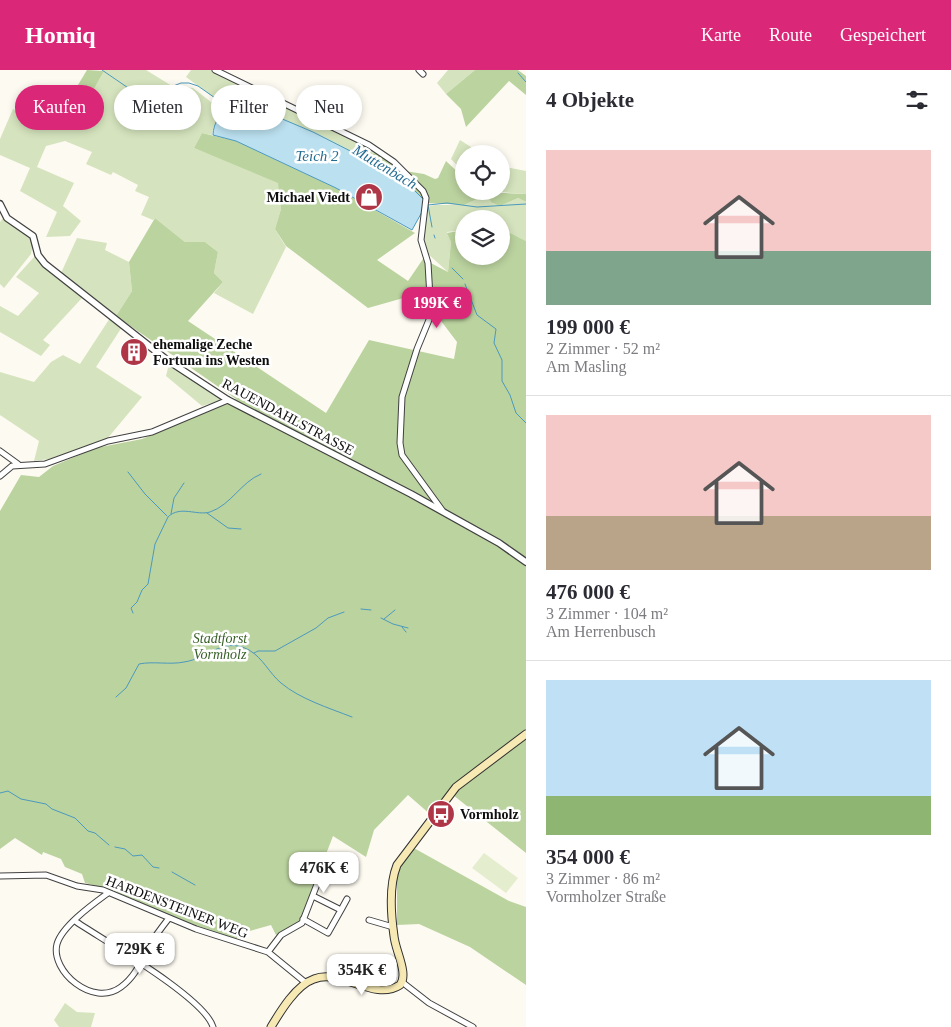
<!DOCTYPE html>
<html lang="de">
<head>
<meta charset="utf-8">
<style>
  body { margin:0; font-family:"Times New Roman",serif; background:#f2f2f3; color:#2b2b33; height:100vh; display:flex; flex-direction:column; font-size:19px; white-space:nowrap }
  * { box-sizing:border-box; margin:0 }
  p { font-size:16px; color:#7c7c81 }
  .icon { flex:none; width:28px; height:28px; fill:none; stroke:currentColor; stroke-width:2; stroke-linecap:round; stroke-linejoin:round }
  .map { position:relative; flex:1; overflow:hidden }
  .panel { display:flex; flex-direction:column; background:#fff; width:425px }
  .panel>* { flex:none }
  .guide { position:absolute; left:15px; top:15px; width:435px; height:45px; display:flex; gap:10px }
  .buttons { position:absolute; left:455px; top:75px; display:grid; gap:10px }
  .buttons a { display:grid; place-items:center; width:55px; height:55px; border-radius:50%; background:#fff; box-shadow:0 2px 8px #0003; font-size:25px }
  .price { position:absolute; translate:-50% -42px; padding:0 11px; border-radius:10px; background:#fff; color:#222; font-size:16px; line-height:32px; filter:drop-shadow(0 1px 2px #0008) }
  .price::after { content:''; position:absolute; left:50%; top:30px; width:15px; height:11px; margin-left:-8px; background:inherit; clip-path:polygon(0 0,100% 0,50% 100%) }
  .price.selected { background:#db2777; color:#fff }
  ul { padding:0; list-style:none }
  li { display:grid; align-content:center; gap:10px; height:265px; padding:0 20px }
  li+li { border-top:1px solid #e1e1e2 }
  li span { display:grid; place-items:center; height:155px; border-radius:0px; color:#555 }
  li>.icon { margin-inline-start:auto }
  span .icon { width:90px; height:90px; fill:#fffc; stroke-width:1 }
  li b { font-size:21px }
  h2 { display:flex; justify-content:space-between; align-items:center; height:60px; padding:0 20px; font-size:21px }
  .chip { padding:0 18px; border-radius:22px; background:#fff; box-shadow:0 2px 8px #0003; font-size:18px; line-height:45px }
  .chip.selected { background:#db2777; color:#fff }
  header { display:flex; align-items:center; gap:30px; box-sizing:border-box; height:70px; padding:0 25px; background:#db2777; color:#fff }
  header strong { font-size:24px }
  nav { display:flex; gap:28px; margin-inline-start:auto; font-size:18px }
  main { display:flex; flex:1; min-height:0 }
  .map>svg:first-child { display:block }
  .green { fill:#d5e4be }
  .forest { fill:#bbd39f }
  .pitch { fill:#e5edcf }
  .water { fill:#bbe0ef; stroke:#4b99be }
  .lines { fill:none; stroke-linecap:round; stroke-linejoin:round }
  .stream { stroke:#4b99be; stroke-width:1 }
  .minor-casing { stroke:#414141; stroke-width:7 }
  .tertiary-casing { stroke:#414141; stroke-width:8 }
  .secondary-casing { stroke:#303030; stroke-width:9 }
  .minor { stroke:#fff; stroke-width:5 }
  .tertiary { stroke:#fff; stroke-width:5.5 }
  .secondary { stroke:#f6e9b4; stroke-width:7 }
  .labels { text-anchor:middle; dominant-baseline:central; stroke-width:5; stroke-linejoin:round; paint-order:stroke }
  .poi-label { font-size:14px; font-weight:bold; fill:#0e0e0e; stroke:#fff; text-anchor:start }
  .street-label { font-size:14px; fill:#0e0e0e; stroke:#fff }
  .park-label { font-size:14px; font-style:italic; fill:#365f26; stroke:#fff }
  .water-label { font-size:15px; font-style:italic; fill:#256c92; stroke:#fff }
</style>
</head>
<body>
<header>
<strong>Homiq</strong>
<nav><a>Karte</a><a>Route</a><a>Gespeichert</a></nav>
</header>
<main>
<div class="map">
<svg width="526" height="957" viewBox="0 0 526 957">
  <rect width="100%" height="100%" fill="#fdfaf1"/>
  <path class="green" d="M 103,0 L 146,0 L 172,16 L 193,18 L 211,32 L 225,38 L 213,58 L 212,65 L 202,63 L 194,78 L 279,112 L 281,139 L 275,159 L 286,177 L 253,244 L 214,223 L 223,212 L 214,203 L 218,182 L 205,172 L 185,172 L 155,148 L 153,150 L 141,145 L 149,127 L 135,121 L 138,115 L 113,102 L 111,105 L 86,94 L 92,82 L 65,71 L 46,76 L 37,97 L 74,113 L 63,136 L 81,151 L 70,166 L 46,167 L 57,142 L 20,121 L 30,98 L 0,85 L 0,69 L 13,39 L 49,59 L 58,48 L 74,55 L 104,1 Z
    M 191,0 L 211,0 L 339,61 L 375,82 L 368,90 L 313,62 L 254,37 L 217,30 L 186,7 Z
    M 448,0 L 475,0 L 446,24 L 437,13 Z
    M 460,70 L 482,84 L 464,84 L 464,103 L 451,89 Z
    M 501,96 L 526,101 L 526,124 L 486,121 L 501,121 Z
    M 488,124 L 500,136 L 518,128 L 526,132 L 526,171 L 501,158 L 501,149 L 464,149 L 464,160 L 447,162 L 451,172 L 448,202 L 428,184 L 423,166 L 425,141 L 430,136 L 435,135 L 464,135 Z
    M 3,148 L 28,165 L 33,173 L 31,184 L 4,218 L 0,214 L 0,152 Z
    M 77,168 L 107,173 L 105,180 L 129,192 L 132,221 L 116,246 L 61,203 Z
    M 35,186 L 47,200 L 82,228 L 43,270 L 50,275 L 41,286 L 0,262 L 0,236 L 18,246 L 39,223 L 16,207 Z
    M 110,248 L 122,257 L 96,297 L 142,327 L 107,369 L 49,389 L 34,391 L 39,371 L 0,345 L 0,302 L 34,312 L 51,292 L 63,285 L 80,294 Z
    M 169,294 L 222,330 L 202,336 L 166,306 Z
    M 65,933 L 77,942 L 95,943 L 91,957 L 59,957 L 54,950 Z"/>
  <path class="forest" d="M 87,0 L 104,1 L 74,55 L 58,48 Z
    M 475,0 L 518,0 L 526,6 L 526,25 L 509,11 L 466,57 L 461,39 L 446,24 Z
    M 202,63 L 236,71 L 336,118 L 415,163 L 377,190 L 408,211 L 423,189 L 448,202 L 451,172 L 447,163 L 464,160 L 464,186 L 501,186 L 501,158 L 526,171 L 526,783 L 448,721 L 431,745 L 408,725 L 374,760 L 366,787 L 333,766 L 300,852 L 276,865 L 271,855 L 239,864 L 236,870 L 186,853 L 112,820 L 85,813 L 82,804 L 65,797 L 61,789 L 43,782 L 42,785 L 15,768 L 0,779 L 0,441 L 21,405 L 39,407 L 53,396 L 96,378 L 142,369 L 236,329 L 116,246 L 132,221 L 129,192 L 155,148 L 185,172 L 205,172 L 218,182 L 214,203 L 223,212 L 188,251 L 326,343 L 369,270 L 454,289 L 457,272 L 432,239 L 414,225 L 368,238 L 286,176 L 275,159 L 281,139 L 278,113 L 194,78 Z
    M 375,82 L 405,101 L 424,104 L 435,109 L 438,108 L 446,91 L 464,108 L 464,121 L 526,124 L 526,132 L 518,128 L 500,136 L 491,132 L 488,124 L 464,135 L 427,133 L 404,110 L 368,90 Z
    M 412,777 L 509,831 L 526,837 L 526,915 L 470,877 L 419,854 L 397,855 L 397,804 Z"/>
  <path class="pitch" d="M 484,783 L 518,808 L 506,823 L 472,798 Z"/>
  <path class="water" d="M 232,33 L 254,37 L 313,62 L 368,90 L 404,110 L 427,133 L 412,160 L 336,118 L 236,71 L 213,65 C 213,53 222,40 232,33 Z"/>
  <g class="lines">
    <path class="stream" d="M 102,0 L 137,24 L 150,25 L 181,13 L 189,13 L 198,16 L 228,37
      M 518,3 L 526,12
      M 432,157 L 428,135 L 447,133 L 477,137 L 526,134
      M 434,165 L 435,168
      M 452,198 L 463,209
      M 465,214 L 477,245 L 496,259 L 494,273 L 502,290 L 502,311 L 510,325 L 516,343 L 526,353
      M 128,402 L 145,424 L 167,446
      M 207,443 L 228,458 L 241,459
      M 171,444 L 174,428 L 184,413
      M 361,539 L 371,540
      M 133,543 L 131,538 L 137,532 L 142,520 L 148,514 L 155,474 L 168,447 C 180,435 197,446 210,442 C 231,435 241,412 261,404
      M 381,548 L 393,554 L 408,558
      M 384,549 L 395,540
      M 402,557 L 406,562
      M 254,583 L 258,581 L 275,581 L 316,558 L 328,548 L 344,542
      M 116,627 L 126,618 L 139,594 C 153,591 170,595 184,592 C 207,589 223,566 249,580 C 263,588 269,603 281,613 C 300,629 329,638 352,647
      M 0,723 L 8,721 L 21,729 L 46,734 L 52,739 L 75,748 L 88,761 L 95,763 L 109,775
      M 115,777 L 125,779 L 133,786 L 142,785 L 153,797 L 159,798
      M 172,802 L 195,815"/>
    <g class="minor-casing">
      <path id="minor" d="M 215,0 L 369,75 L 394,92 L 423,121 L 426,128 L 421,170 L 428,193 L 431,245 L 417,279 L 402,327 L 400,373 L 402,385 L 442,440
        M 419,0 L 423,4
        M 0,381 L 18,394
        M 0,406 L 12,396 L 45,394 L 108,371 L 152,362 L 228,330
        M 0,806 L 46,805 L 77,816 L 103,820 L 196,859 L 268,882 L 306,913
        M 108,823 C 93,834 62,856 57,874 C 50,901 93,938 121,917 C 136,906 141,891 149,876 C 155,866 162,857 169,848
        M 341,840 L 347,829
        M 303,849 L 328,863 L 341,840 L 313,826
        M 369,850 L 393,857
        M 75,851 C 103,870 205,928 213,957
        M 268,882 L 281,865 L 302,853 L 326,791
        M 402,912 L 429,933 L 473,957"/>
    </g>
    <g class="tertiary-casing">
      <path id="tertiary" d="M 0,134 L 7,148 L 33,166 L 38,185 L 45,194 L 167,290 L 228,330 L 411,424 L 499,473 L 526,492"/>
    </g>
    <g class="secondary-casing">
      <path id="secondary" d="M 271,957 C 280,942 296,915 314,909 C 341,898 374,932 400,915 C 409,904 395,880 394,866 C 391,845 389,815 397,795 L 456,717 L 526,664"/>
    </g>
    <use href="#minor" class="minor"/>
    <use href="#tertiary" class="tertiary"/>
    <use href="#secondary" class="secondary"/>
  </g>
  <defs>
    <g id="shop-disc" transform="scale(1.4375)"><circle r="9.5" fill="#ae3646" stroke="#fff"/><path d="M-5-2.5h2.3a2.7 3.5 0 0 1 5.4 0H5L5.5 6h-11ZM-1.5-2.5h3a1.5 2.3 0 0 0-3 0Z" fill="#fff"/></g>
    <g id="building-disc" transform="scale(1.4375)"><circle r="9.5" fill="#ae3646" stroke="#fff"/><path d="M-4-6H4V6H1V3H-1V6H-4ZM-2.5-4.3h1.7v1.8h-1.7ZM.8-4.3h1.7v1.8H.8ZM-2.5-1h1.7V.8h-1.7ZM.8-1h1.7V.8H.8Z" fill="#fff"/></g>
    <g id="bus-disc" transform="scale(1.4375)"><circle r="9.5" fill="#ae3646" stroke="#fff"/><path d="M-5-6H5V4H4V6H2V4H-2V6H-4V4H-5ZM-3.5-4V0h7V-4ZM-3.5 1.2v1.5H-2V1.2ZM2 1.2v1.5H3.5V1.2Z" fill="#fff"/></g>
  </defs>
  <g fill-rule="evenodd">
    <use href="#shop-disc" x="369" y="127"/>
    <use href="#building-disc" x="134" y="282"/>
    <use href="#bus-disc" x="441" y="744"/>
  </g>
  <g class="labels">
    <g class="poi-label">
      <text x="350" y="127" text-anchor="end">Michael Viedt</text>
      <text x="153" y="274">ehemalige Zeche<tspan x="153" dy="16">Fortuna ins Westen</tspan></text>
      <text x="460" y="744">Vormholz</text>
    </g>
    <g class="street-label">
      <text transform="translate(288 347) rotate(28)">RAUENDAHLSTRASSE</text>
      <text transform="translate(177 837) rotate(21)">HARDENSTEINER WEG</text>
    </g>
    <g class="park-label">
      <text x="220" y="568">Stadtforst<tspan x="220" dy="16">Vormholz</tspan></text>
    </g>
    <g class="water-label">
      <text x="317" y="86">Teich 2</text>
      <text transform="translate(385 97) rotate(31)">Muttenbach</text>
    </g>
  </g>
</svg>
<div class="buttons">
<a><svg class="icon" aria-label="locate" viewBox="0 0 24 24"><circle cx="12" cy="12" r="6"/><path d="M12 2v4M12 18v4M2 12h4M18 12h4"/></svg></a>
<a><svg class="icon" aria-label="layers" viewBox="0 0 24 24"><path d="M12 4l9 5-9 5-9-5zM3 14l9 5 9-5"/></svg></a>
</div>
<b class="price selected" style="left:437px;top:259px">199K €</b>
<b class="price" style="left:324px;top:824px">476K €</b>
<b class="price" style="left:140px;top:905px">729K €</b>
<b class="price" style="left:362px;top:926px">354K €</b>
<div class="guide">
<a class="chip selected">Kaufen</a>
<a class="chip">Mieten</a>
<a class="chip">Filter</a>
<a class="chip">Neu</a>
</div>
</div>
<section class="panel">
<h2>4 Objekte<svg class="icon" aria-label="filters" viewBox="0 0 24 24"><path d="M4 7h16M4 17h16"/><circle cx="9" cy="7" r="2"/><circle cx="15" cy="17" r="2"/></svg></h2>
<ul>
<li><span style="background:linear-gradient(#f6c9c9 65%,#7fa58c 0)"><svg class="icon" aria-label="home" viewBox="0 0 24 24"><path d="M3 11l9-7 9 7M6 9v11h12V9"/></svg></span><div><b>199 000 €</b><p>2 Zimmer · 52 m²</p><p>Am Masling</p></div></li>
<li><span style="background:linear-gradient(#f6c9c9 65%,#b9a48a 0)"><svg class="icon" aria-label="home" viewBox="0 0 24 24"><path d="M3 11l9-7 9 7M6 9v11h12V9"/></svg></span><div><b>476 000 €</b><p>3 Zimmer · 104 m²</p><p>Am Herrenbusch</p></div></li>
<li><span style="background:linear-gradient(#bfe0f5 75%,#8fb573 0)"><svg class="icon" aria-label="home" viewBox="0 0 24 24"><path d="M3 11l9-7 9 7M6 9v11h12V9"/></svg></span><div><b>354 000 €</b><p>3 Zimmer · 86 m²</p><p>Vormholzer Straße</p></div></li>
</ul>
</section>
</main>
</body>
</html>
